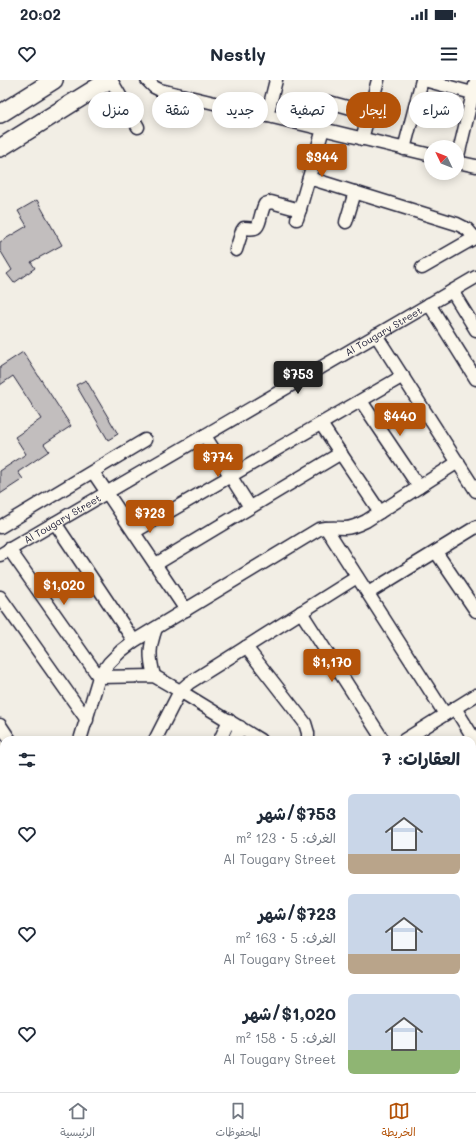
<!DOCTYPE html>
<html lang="ar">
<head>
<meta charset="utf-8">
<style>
  body { margin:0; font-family:Mali,"Playpen Sans Arabic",sans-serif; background:#f2f2f3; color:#1f2937; direction:rtl; height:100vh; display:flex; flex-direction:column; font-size:15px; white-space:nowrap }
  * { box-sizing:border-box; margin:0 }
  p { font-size:13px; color:#747a83 }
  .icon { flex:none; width:22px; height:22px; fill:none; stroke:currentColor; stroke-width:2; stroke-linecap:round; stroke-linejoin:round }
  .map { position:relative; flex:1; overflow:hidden; direction:ltr }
  .details { position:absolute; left:0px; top:656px; width:476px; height:356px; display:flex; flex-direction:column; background:#fff; border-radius:12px 12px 0 0; box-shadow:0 2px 10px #0003; direction:rtl }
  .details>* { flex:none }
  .guide { position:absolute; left:12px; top:12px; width:452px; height:36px; direction:rtl; display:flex; gap:8px }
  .needle { width:26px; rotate:313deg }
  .controls { position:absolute; left:424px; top:60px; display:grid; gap:8px }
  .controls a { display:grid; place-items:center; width:40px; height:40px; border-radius:50%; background:#fff; box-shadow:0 2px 10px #0003; font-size:20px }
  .price { position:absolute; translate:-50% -34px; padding:0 9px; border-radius:4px; background:#b45309; color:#fff; font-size:13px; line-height:26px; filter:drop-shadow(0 1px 2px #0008) }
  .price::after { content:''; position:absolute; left:50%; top:24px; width:12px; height:9px; margin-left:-6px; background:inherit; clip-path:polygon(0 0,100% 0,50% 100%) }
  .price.selected { background:#222; color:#fff }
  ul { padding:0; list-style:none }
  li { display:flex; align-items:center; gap:12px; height:100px; padding:0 16px }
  li span { display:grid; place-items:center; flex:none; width:112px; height:80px; border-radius:6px; color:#555 }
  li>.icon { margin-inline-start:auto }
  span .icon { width:48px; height:48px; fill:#fffc; stroke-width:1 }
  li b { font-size:17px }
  h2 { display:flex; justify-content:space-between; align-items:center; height:48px; padding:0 16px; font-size:17px }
  .tag { padding:0 14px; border-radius:18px; background:#fff; box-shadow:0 2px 10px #0003; font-size:14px; line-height:36px }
  .tag.selected { background:#b45309; color:#fff }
  .status { display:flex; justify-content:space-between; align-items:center; height:28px; padding:0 20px; background:#fff; direction:ltr }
  .status svg { height:11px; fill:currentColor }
  header { display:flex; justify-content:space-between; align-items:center; height:52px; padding:0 16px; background:#fff; font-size:18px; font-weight:700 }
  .tab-bar { display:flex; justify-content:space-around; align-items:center; height:56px; border-top:1px solid #e0e1e3; background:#fff; font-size:11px; color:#747a83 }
  .tab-bar a { display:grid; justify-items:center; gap:2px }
  .tab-bar .selected { color:#b45309 }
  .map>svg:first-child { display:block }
  .building { fill:#c2bebe; stroke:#22223b }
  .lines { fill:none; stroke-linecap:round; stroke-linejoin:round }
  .street-casing { stroke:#22223b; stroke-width:15 }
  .secondary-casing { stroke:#22223b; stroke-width:20 }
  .street { stroke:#fbf7ec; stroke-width:12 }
  .secondary { stroke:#fbf7ec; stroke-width:17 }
  .labels { text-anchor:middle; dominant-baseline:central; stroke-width:3; stroke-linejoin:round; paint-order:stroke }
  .street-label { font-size:10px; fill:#22223b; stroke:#fbf7ec }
</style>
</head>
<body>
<div class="status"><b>20:02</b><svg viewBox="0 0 49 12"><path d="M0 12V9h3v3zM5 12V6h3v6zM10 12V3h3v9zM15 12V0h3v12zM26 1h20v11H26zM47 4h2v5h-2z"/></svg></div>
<header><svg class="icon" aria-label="menu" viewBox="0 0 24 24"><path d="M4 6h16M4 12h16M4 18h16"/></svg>Nestly<svg class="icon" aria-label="heart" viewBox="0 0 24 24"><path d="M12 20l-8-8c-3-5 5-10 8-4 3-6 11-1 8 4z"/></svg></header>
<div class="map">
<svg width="476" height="1012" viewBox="0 0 476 1012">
  <rect width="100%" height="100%" fill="#f2eee5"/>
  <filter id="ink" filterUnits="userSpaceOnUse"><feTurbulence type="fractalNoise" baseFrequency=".025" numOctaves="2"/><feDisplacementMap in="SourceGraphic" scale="8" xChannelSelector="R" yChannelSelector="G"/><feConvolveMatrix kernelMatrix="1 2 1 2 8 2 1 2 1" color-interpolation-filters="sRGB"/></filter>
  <g filter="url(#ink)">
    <path class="building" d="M 37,120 L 62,165 L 31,182 L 35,188 L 14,203 L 7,194 L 12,190 L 0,170 L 0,162 L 27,146 L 18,131 Z
      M 23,272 L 71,346 L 44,364 L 49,371 L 18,392 L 23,399 L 0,414 L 0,391 L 26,374 L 15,357 L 41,339 L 13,296 L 0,305 L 0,287 Z
      M 86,300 L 118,354 L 108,360 L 76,305 Z"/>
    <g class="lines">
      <g class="street-casing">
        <g id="street">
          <path d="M 111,0 L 138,47"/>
          <path d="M 147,0 L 154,7 L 160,10 L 431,75"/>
          <path d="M 424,0 L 476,14"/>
          <path d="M 329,22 L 369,33"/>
          <path d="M 267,36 L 276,0"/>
          <path d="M 362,59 L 378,0"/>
          <path d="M 404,69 L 422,0"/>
          <path d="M 457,80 L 476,1"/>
          <path d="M 457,82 L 476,86"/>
          <path d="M 309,98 L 457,144 L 467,149 L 475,158"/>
          <path d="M 297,139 L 323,49"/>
          <path d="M 346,142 L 355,112"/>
          <path d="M 236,170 L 242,151 L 244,148 C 248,148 251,149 255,148 C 260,147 261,130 265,124 L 271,122 L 300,130"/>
          <path d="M 422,188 L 476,157"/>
          <path d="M 452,211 L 476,250"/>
          <path d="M 429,224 L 476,299"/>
          <path d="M 376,255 L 476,411"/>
          <path d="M 361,321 L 419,407"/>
          <path d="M 321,344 L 380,432"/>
          <path d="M 205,356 L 250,427"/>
          <path d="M 93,392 L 186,530"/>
          <path d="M 55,443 L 134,561"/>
          <path d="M 0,447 L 145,360"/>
          <path d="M 326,448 L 445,634"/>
          <path d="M 134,452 L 403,296"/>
          <path d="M 9,469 L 99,597 L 154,596 L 180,611 L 260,660"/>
          <path d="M 436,472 L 476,531"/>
          <path id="s1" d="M 0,475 L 476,197"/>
          <path d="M 156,484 L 341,373"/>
          <path d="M 368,513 L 476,447"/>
          <path d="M 0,517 L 87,640"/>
          <path d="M 301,532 L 383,660"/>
          <path d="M 246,567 L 305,643 L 308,653 L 308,660"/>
          <path d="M 154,596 C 149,576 149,568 156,548"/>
          <path d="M 455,628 L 476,662"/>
          <path d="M 0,645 L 10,660"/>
          <path d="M 80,660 L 99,597 L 109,583 L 121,571 L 134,561 L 319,449 C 328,447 336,448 345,448 C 352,448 360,444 366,441 L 458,382"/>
          <path d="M 155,660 L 180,611 L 189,603 L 357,497"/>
          <path d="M 220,660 L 229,640"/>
          <path d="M 234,660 L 240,647"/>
          <path d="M 404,660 L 476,615"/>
          <path d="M 0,682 L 4,681"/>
          <path d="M 472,731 L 476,737"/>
          <path d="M 472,769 L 476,762"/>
          <path d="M 472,817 L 476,819"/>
          <path d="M 472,896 L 476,887"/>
          <path d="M 0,944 L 4,938"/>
          <path d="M 318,1008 L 326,1012"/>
          <path d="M 100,1012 L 102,1008"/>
          <path d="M 130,1012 L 132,1008"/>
          <path d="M 366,1012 L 368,1008"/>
          <path d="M 423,1012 L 424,1008"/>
        </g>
      </g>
      <g class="secondary-casing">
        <path id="secondary" d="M 0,34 L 54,0
          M 0,68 L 109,0
          M 0,881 L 4,884
          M 0,901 L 4,903
          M 189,1008 L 197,1012
          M 227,1008 L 234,1012"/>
      </g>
      <use href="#street" class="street"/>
      <use href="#secondary" class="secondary"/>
    </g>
  </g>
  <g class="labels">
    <g class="street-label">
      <text stroke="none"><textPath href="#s1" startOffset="444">Al Tougary Street</textPath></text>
      <text stroke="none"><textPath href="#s1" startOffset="72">Al Tougary Street</textPath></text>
    </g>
  </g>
</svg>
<div class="controls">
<a><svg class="needle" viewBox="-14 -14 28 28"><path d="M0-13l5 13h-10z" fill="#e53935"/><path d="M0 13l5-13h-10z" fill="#747a83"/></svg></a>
</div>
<b class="price" style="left:322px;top:98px">$344</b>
<b class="price selected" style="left:298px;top:315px">$753</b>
<b class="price" style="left:400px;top:357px">$440</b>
<b class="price" style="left:218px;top:398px">$774</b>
<b class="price" style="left:150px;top:454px">$723</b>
<b class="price" style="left:64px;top:526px">$1,020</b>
<b class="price" style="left:332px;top:603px">$1,170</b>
<div class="guide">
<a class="tag">شراء</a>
<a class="tag selected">إيجار</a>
<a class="tag">تصفية</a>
<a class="tag">جديد</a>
<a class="tag">شقة</a>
<a class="tag">منزل</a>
</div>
<section class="details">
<h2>العقارات: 7<svg class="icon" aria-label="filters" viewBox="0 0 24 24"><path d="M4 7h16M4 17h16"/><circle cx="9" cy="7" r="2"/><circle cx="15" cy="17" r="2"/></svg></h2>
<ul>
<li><span style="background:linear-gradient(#c9d6e8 75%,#b9a48a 0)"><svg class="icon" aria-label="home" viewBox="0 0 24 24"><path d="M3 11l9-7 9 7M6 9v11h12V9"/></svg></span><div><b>$753/شهر</b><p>الغرف: 5 · 123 m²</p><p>Al Tougary Street</p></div><svg class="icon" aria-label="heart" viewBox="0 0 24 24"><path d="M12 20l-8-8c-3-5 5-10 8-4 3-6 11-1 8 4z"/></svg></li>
<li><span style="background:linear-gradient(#c9d6e8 75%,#b9a48a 0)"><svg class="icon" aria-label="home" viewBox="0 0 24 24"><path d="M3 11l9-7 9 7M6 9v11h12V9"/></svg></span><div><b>$723/شهر</b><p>الغرف: 5 · 163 m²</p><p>Al Tougary Street</p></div><svg class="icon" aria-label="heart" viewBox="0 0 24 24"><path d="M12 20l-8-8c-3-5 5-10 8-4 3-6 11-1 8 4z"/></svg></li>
<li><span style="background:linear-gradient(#c9d6e8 70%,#8fb573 0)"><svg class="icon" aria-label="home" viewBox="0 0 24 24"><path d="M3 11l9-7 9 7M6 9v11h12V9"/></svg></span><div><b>$1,020/شهر</b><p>الغرف: 5 · 158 m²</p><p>Al Tougary Street</p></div><svg class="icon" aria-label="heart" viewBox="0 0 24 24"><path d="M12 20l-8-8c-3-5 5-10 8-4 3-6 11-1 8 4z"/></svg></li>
</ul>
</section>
</div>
<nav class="tab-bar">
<a class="selected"><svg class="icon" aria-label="map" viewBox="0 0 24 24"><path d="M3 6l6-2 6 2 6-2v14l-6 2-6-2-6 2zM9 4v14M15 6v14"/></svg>الخريطة</a>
<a><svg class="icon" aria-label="saved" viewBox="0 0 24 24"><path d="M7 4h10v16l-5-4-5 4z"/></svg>المحفوظات</a>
<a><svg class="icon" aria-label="home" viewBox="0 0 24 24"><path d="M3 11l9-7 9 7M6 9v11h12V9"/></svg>الرئيسية</a>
</nav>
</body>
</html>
